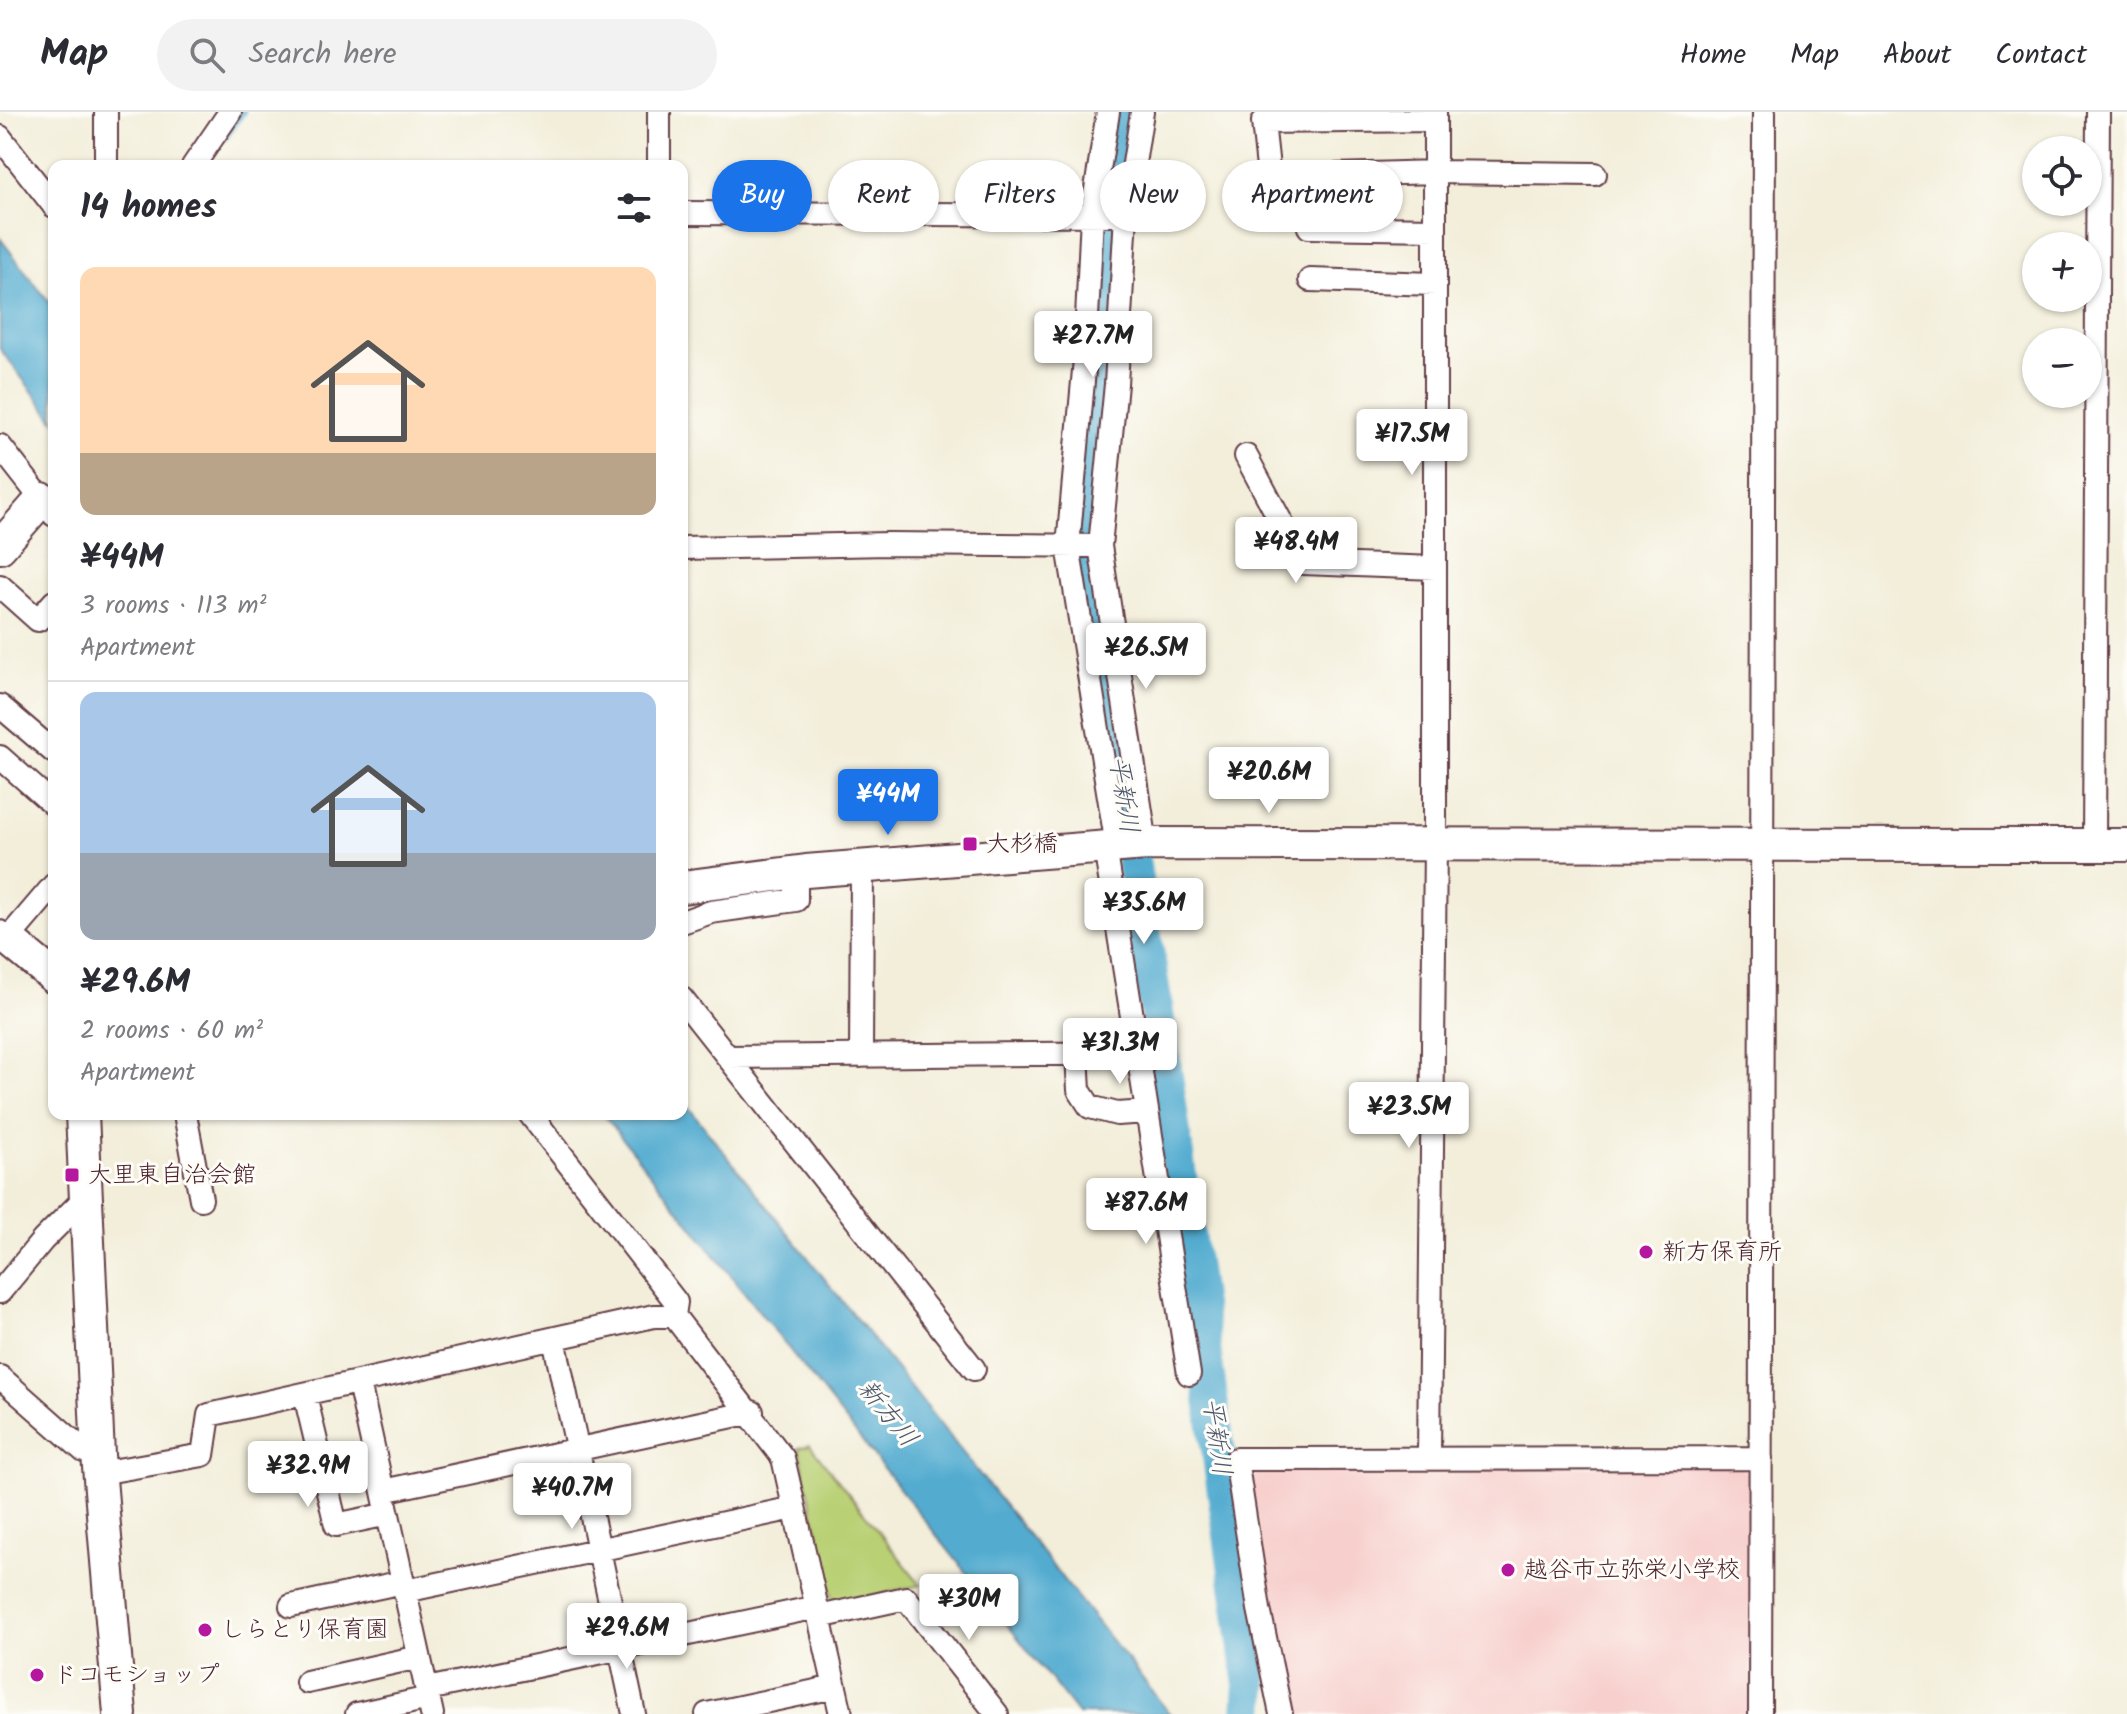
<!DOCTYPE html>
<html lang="en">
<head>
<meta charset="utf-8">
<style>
  body { margin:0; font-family:Kalam,"Klee One",sans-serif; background:#f2f2f3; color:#2b2b33; height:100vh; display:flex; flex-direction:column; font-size:30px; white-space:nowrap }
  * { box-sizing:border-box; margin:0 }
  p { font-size:26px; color:#7c7c81 }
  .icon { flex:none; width:44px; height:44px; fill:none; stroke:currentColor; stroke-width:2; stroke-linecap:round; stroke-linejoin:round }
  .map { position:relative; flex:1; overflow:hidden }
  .drawer { position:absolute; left:48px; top:48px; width:640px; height:960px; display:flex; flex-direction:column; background:#fff; border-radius:16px; box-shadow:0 2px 6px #0004 }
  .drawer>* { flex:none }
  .guide { position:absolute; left:712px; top:48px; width:760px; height:72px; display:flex; gap:16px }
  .buttons { position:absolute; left:2022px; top:24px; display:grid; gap:16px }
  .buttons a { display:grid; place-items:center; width:80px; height:80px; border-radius:50%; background:#fff; box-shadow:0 2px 6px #0004; font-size:40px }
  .price { position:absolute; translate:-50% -68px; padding:0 18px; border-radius:8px; background:#fff; color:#222; font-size:26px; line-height:52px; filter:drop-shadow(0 2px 4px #0008) }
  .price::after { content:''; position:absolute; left:50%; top:48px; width:24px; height:18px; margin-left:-12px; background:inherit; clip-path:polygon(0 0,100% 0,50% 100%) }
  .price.selected { background:#1a73e8; color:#fff }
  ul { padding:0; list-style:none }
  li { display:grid; align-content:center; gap:16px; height:424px; padding:0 32px }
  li+li { border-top:2px solid #e1e1e2 }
  li span { display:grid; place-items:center; height:248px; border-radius:16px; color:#555 }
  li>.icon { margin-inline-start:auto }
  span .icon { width:144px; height:144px; fill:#fffc; stroke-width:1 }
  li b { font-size:34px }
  h2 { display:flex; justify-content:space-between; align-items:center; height:96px; padding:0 32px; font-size:34px }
  .chip { padding:0 28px; border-radius:36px; background:#fff; box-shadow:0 2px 6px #0004; font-size:28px; line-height:72px }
  .chip.selected { background:#1a73e8; color:#fff }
  header { display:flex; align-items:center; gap:48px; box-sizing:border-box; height:112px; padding:0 40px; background:#fff; border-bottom:2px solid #e1e1e2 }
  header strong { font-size:38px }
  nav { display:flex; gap:44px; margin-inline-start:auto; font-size:28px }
  .search { width:560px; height:72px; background:#f2f2f3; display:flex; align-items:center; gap:20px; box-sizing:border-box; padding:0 28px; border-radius:44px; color:#7c7c81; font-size:30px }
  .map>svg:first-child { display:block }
  .built { fill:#f7d0cd }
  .green { fill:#b9d074; stroke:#827850; stroke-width:2 }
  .water { fill:#53acd0; stroke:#4e667e; stroke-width:2 }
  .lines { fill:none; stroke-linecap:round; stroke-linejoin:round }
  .stream { stroke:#53acd0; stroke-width:6 }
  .river { stroke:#53acd0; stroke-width:34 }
  .street-casing { stroke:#633e45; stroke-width:26 }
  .secondary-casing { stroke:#633e45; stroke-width:36 }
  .street { stroke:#fff; stroke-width:22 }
  .secondary { stroke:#fff; stroke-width:32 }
  .poi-dot { fill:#b5179e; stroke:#fdfcf7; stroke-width:3 }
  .labels { text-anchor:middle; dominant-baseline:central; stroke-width:6; stroke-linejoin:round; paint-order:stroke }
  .poi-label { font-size:24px; fill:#4a1f2b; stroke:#fdfcf7; text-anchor:start }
  .water-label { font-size:26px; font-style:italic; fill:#4e576d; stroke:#fdfcf7 }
</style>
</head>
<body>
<header>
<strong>Map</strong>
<div class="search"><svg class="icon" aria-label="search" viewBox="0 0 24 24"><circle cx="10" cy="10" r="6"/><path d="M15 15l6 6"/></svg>Search here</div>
<nav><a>Home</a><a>Map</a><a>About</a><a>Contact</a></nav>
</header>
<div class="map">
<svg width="2127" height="1602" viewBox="0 0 2127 1602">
  <rect width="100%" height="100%" fill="#fdfcf7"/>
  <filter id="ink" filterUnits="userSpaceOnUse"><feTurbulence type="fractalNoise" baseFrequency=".0125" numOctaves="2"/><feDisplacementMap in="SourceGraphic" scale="16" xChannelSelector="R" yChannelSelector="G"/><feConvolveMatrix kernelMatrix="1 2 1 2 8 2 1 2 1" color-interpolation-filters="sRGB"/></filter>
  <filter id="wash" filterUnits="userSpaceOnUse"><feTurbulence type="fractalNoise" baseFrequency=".006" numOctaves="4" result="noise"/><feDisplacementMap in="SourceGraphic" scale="32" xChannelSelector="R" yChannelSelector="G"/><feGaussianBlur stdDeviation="1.8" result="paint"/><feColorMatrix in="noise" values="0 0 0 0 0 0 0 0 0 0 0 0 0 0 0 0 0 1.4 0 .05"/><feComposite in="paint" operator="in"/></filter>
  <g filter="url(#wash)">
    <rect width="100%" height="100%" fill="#f3eeda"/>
    <path class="built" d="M 1740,1354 L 1752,1365 L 1751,1602 L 1296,1602 L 1278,1548 L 1251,1368 L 1260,1357 Z"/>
    <path class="green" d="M 810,1333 L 921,1473 L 842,1491 L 832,1485 L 799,1336 Z"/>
    <path class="water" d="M 0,126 L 54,197 L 54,308 L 0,237 Z
      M 682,987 L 1170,1602 L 1078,1602 L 603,1002 L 682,1002 Z"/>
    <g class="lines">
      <path class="stream" d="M 225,26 L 243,0"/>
      <path class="river" d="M 1125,0 L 1093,316 L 1086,413 L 1088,459 L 1160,921 L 1251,1573 L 1249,1602"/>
    </g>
  </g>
  <g filter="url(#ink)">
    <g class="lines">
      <g class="street-casing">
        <path id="street" d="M 1108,0 L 1092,103 L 1085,247 L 1068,434 L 1117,734
          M 1142,0 L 1126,103 L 1116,272 L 1100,434 L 1146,732
          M 1435,8 L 1263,10 L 1269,65 L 1435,60 L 1595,62
          M 0,25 L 54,94
          M 106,54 L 106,0
          M 193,54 L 230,0
          M 659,54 L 659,0
          M 682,101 L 1126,103
          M 1309,115 L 1435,117
          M 1310,168 L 1435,172
          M 0,334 L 54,403
          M 1246,344 L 1303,451 L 1435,456
          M 682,436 L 889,432 L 1100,434
          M 0,474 L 38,508 L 54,490
          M 0,594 L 54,640
          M 0,645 L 54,693
          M 2094,733 L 2098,0
          M 1105,735 L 1189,1262
          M 682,810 L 711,800 L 796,788 L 796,760
          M 0,820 L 8,827 L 54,773
          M 682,887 L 974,1257
          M 1077,942 L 1079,978 L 1090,995 L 1117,1002 L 1147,1000
          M 861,944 L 862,755
          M 728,945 L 1138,941
          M 185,1002 L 201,1087
          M 530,1002 L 676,1190 L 674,1204
          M 0,1180 L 43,1128 L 85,1086
          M 554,1227 L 634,1602
          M 0,1265 L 84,1339 L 98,1343
          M 359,1271 L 432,1602
          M 305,1283 L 336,1413 L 388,1402
          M 1429,1345 L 1435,731 L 1435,0
          M 100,1361 L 203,1343 L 209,1303 L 654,1204 L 674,1204 L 783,1346 L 841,1602
          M 383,1379 L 752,1300
          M 405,1479 L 794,1396
          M 291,1494 L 403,1470
          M 819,1505 L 906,1486 L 997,1602
          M 307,1570 L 419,1545
          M 427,1577 L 817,1495
          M 357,1602 L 429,1586
          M 707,1602 L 835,1575
          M 1281,1602 L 1259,1497 L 1236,1347 L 1761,1346
          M 1760,1602 L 1764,0"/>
      </g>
      <g class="secondary-casing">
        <path id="secondary" d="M 0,435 L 42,387
          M 682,775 L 806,759 L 1146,732 L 2127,733
          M 8,827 L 54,865
          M 82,1002 L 98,1343 L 120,1602"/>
      </g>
      <use href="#street" class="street"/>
      <use href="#secondary" class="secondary"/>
    </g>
  </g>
  <g class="poi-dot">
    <rect x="962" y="724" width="16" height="16" rx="4"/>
    <rect x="64" y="1055" width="16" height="16" rx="4"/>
    <circle cx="1646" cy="1140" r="8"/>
    <circle cx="1508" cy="1458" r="8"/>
    <circle cx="205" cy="1518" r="8"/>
    <circle cx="37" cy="1563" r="8"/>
  </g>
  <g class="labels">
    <g class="poi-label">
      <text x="986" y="732">大杉橋</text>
      <text x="88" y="1063">大里東自治会館</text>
      <text x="1662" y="1140">新方保育所</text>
      <text x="1524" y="1458">越谷市立弥栄小学校</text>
      <text x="221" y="1518">しらとり保育園</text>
      <text x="53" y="1563">ドコモショップ</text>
    </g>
    <g class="water-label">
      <text transform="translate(1123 683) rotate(81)">平新川</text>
      <text transform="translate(887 1302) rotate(51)">新方川</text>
      <text transform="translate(1216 1325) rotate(82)">平新川</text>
    </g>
  </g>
</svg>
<div class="buttons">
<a><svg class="icon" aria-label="locate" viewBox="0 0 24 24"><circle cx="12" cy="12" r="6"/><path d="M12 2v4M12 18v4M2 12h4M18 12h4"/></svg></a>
<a>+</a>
<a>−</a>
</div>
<b class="price" style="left:1093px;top:267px">¥27.7M</b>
<b class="price" style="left:1412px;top:365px">¥17.5M</b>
<b class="price" style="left:1296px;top:473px">¥48.4M</b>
<b class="price" style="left:1146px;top:579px">¥26.5M</b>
<b class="price" style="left:1269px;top:703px">¥20.6M</b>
<b class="price selected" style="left:888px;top:725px">¥44M</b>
<b class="price" style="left:1144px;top:834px">¥35.6M</b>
<b class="price" style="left:1120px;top:974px">¥31.3M</b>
<b class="price" style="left:1409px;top:1038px">¥23.5M</b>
<b class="price" style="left:1146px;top:1134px">¥87.6M</b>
<b class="price" style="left:308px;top:1397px">¥32.9M</b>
<b class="price" style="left:572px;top:1419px">¥40.7M</b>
<b class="price" style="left:969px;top:1530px">¥30M</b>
<b class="price" style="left:627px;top:1559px">¥29.6M</b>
<div class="guide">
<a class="chip selected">Buy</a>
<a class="chip">Rent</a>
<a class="chip">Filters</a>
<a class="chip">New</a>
<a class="chip">Apartment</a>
</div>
<section class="drawer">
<h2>14 homes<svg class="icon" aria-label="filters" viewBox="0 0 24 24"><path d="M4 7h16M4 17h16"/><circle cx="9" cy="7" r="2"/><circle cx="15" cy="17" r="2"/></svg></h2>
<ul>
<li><span style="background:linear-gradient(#ffd9b3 75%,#b9a48a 0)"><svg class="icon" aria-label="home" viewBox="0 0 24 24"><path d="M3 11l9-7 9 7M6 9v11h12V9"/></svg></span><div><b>¥44M</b><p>3 rooms · 113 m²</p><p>Apartment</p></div></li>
<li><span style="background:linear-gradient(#a9c7e8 65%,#9aa5b1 0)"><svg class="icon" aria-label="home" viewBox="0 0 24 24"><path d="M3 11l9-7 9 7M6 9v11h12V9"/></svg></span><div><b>¥29.6M</b><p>2 rooms · 60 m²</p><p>Apartment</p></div></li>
</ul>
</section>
</div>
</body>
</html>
